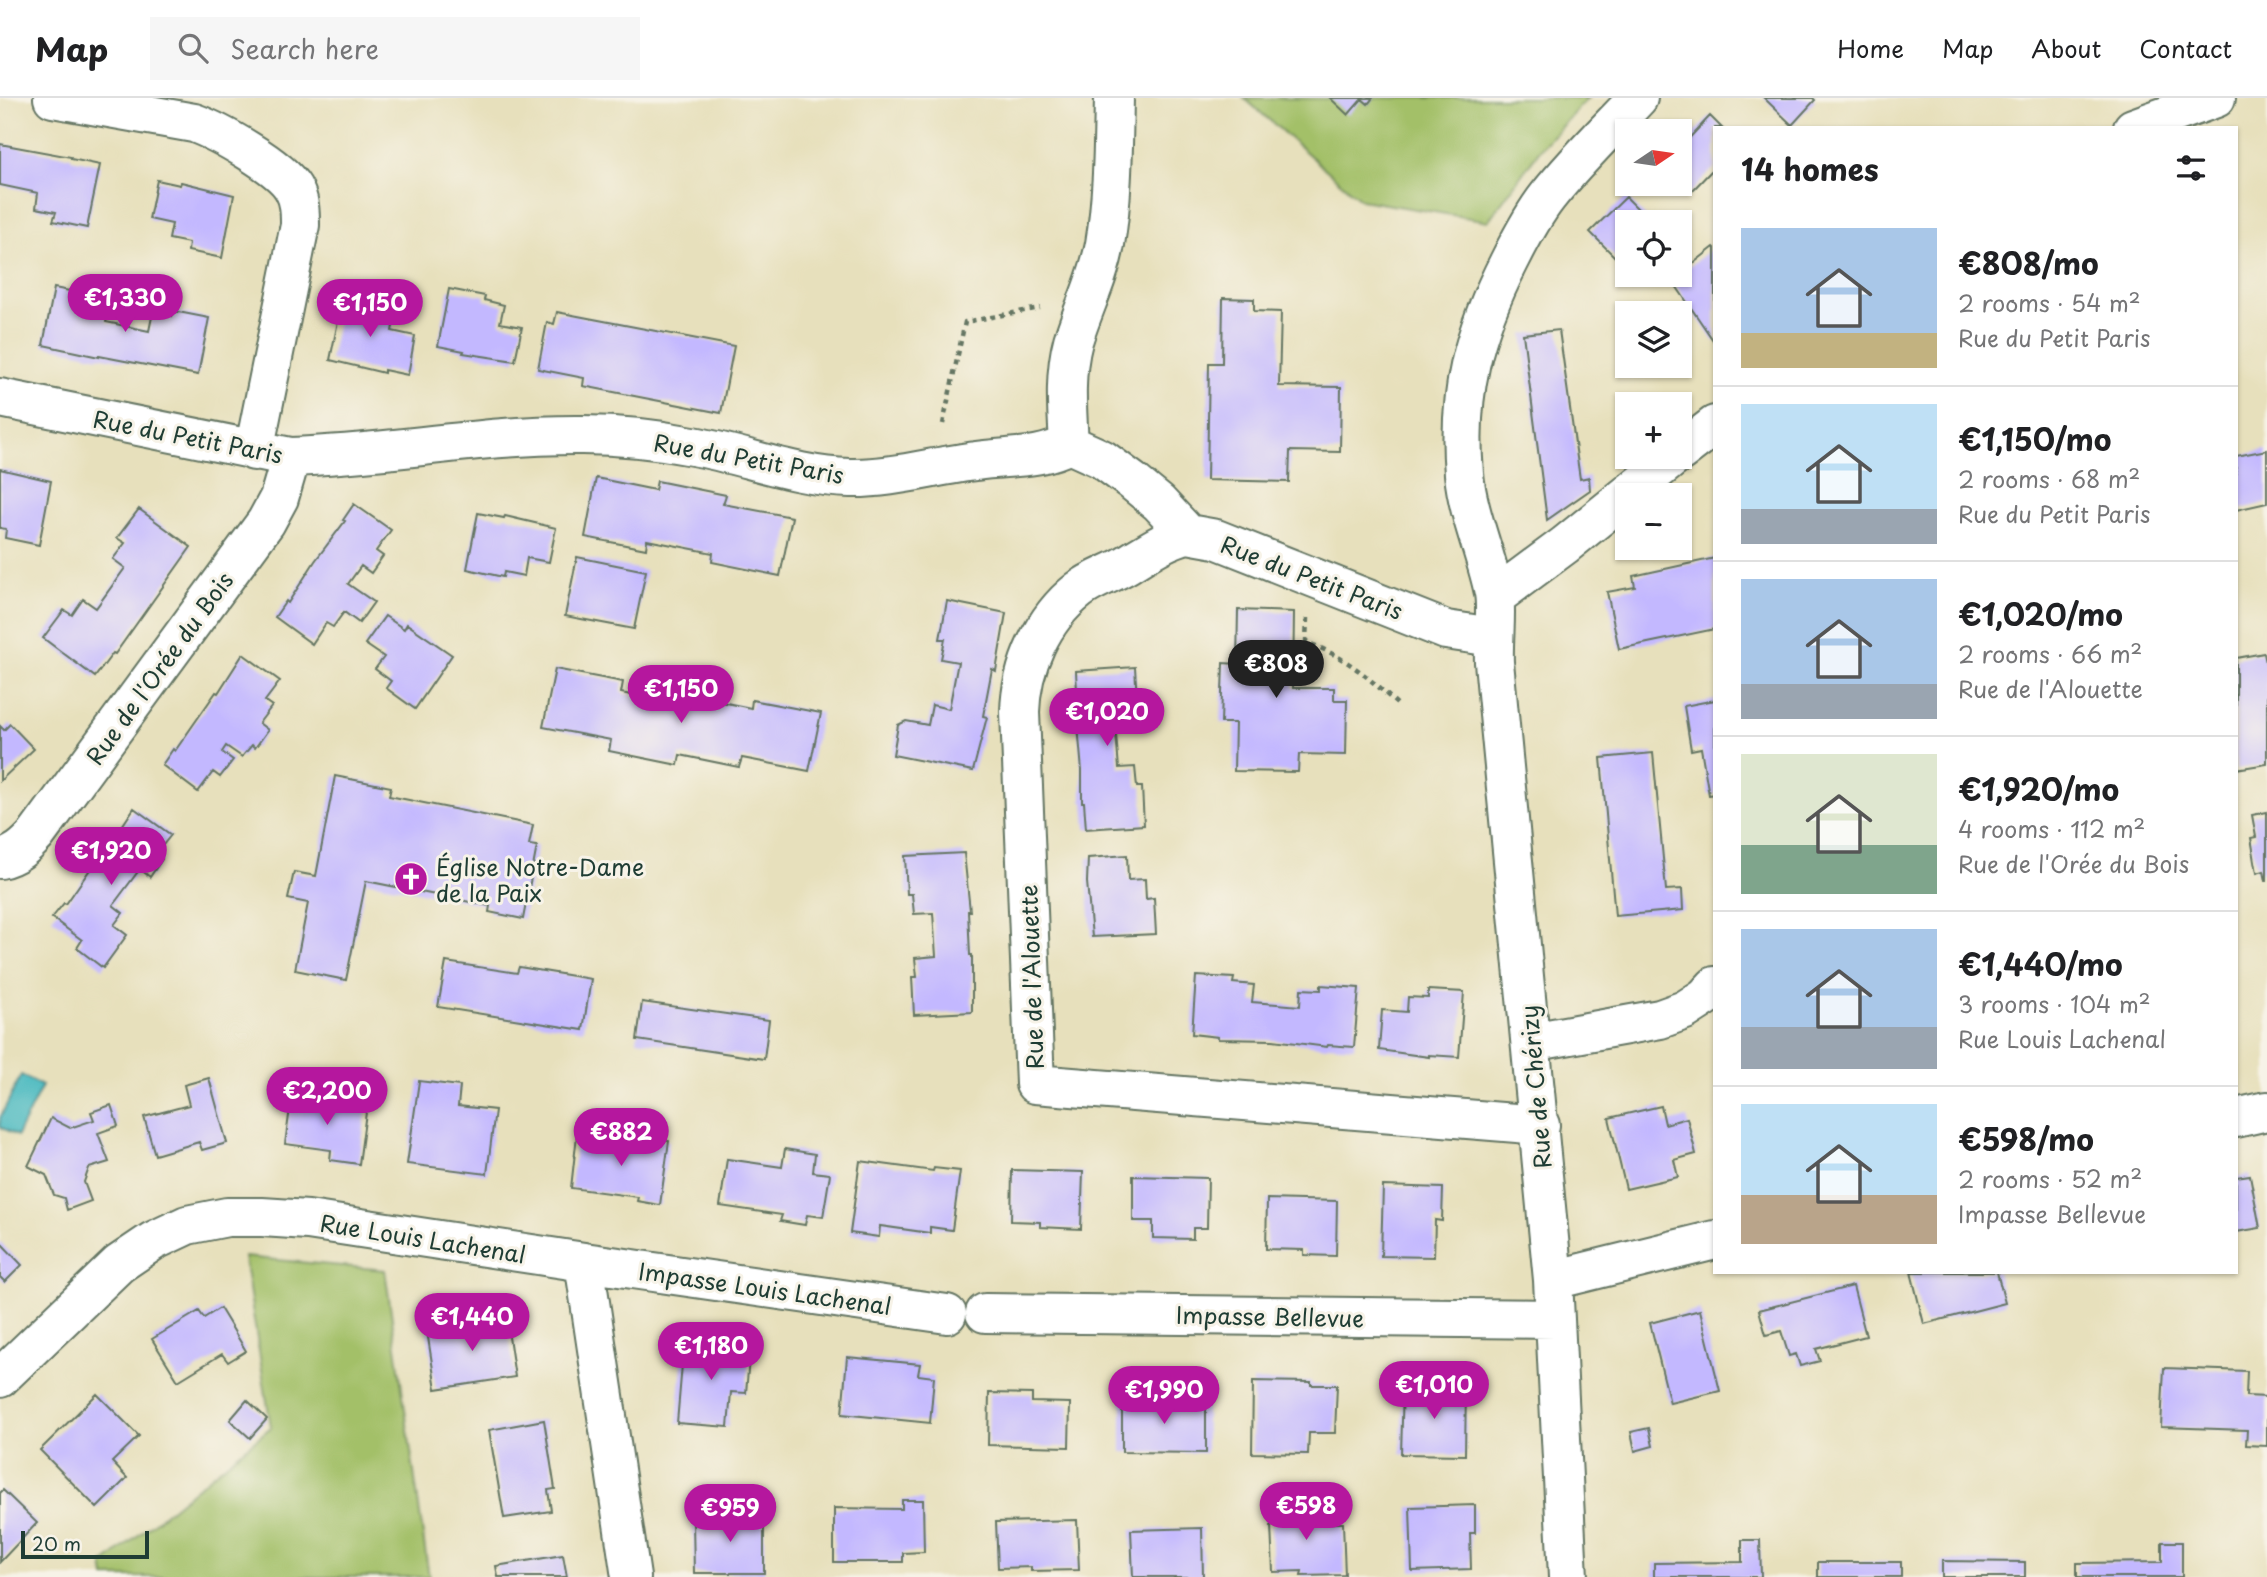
<!DOCTYPE html>
<html lang="en">
<head>
<meta charset="utf-8">
<style>
  body { margin:0; font-family:"Playpen Sans",sans-serif; background:#f6f6f6; color:#202124; height:100vh; display:flex; flex-direction:column; font-size:26px; white-space:nowrap }
  * { box-sizing:border-box; margin:0 }
  p { font-size:23px; color:#757577 }
  .icon { flex:none; width:38px; height:38px; fill:none; stroke:currentColor; stroke-width:2; stroke-linecap:round; stroke-linejoin:round }
  .map { position:relative; flex:1; overflow:hidden }
  .drawer { position:absolute; left:1713px; top:28px; width:525px; height:1148px; display:flex; flex-direction:column; background:#fff; border-radius:0px; box-shadow:0 2px 5px #0004 }
  .drawer>* { flex:none }
  .needle { width:46px; rotate:77deg }
  .controls { position:absolute; left:1615px; top:21px; display:grid; gap:14px }
  .controls a { display:grid; place-items:center; width:77px; height:77px; border-radius:0px; background:#fff; box-shadow:0 2px 5px #0004; font-size:35px }
  .scale { position:absolute; left:21px; bottom:18px; width:128px; box-sizing:border-box; padding-left:7px; border:4px solid #1f3d34; border-top:0; font-size:19px; line-height:24px; white-space:nowrap; color:#1f3d34; -webkit-text-stroke:5px #f7f3e8; paint-order:stroke }
  .price { position:absolute; translate:-50% -60px; padding:0 16px; border-radius:24px; background:#b5179e; color:#fff; font-size:23px; line-height:46px; filter:drop-shadow(0 2px 4px #0008) }
  .price::after { content:''; position:absolute; left:50%; top:42px; width:21px; height:16px; margin-left:-10px; background:inherit; clip-path:polygon(0 0,100% 0,50% 100%) }
  .price.current { background:#222; color:#fff }
  ul { padding:0; list-style:none }
  li { display:flex; align-items:center; gap:21px; height:175px; padding:0 28px }
  li+li { border-top:2px solid #e0e0e0 }
  li span { display:grid; place-items:center; flex:none; width:196px; height:140px; border-radius:0px; color:#555 }
  li>.icon { margin-inline-start:auto }
  span .icon { width:84px; height:84px; fill:#fffc; stroke-width:1 }
  li b { font-size:30px }
  h2 { display:flex; justify-content:space-between; align-items:center; height:84px; padding:0 28px; font-size:30px }
  header { display:flex; align-items:center; gap:42px; box-sizing:border-box; height:98px; padding:0 35px; background:#fff; border-bottom:2px solid #e0e0e0 }
  header strong { font-size:33px }
  nav { display:flex; gap:38px; margin-inline-start:auto; font-size:24px }
  .search { width:490px; height:63px; background:#f6f6f6; display:flex; align-items:center; gap:18px; box-sizing:border-box; padding:0 24px; border-radius:0px; color:#757577; font-size:26px }
  .map>svg:first-child { display:block }
  .green { fill:#a3c068; stroke:#617e4e; stroke-width:2 }
  .water { fill:#4ab9c0; stroke:#347b7a; stroke-width:2 }
  .building { fill:#c3b8ff }
  .lines { fill:none; stroke-linecap:round; stroke-linejoin:round }
  .minor-casing { stroke:#657664; stroke-width:42 }
  .path { stroke:#657664; stroke-width:4.5; stroke-dasharray:5 5; stroke-linecap:butt }
  .minor { stroke:#fff; stroke-width:38 }
  .labels { text-anchor:middle; dominant-baseline:central; stroke-width:6; stroke-linejoin:round; paint-order:stroke }
  .street-label { font-size:23px; fill:#1f3d34; stroke:#f7f3e8 }
  .poi-label { font-size:23px; fill:#1f3d34; stroke:#f7f3e8; text-anchor:start }
</style>
</head>
<body>
<header>
<strong>Map</strong>
<div class="search"><svg class="icon" aria-label="search" viewBox="0 0 24 24"><circle cx="10" cy="10" r="6"/><path d="M15 15l6 6"/></svg>Search here</div>
<nav><a>Home</a><a>Map</a><a>About</a><a>Contact</a></nav>
</header>
<div class="map">
<svg width="2267" height="1479" viewBox="0 0 2267 1479">
  <rect width="100%" height="100%" fill="#f7f3e8"/>
  <filter id="ink" filterUnits="userSpaceOnUse"><feTurbulence type="fractalNoise" baseFrequency=".0143" numOctaves="2"/><feDisplacementMap in="SourceGraphic" scale="14" xChannelSelector="R" yChannelSelector="G"/><feConvolveMatrix kernelMatrix="1 2 1 2 8 2 1 2 1" color-interpolation-filters="sRGB"/></filter>
  <filter id="wash" filterUnits="userSpaceOnUse"><feTurbulence type="fractalNoise" baseFrequency=".00686" numOctaves="4" result="noise"/><feDisplacementMap in="SourceGraphic" scale="28" xChannelSelector="R" yChannelSelector="G"/><feGaussianBlur stdDeviation="1.57" result="paint"/><feColorMatrix in="noise" values="0 0 0 0 0 0 0 0 0 0 0 0 0 0 0 0 0 1.4 0 .05"/><feComposite in="paint" operator="in"/></filter>
  <g filter="url(#wash)">
    <rect width="100%" height="100%" fill="#e7e0bc"/>
    <path class="green" d="M 1244,0 L 1362,1 L 1368,6 L 1373,0 L 1588,0 L 1542,49 L 1488,123 L 1361,102 Z
      M 244,1159 L 385,1172 L 429,1479 L 105,1479 L 103,1466 L 271,1329 Z"/>
    <path class="water" d="M 21,977 L 42,988 L 17,1038 L 0,1029 L 0,1020 Z"/>
    <g id="blocks">
      <path class="building" d="M 1330,0 L 1373,0 L 1368,6 L 1362,1 L 1348,17 Z
        M 1764,0 L 1813,0 L 1815,2 L 1792,27 Z
        M 1710,18 L 1722,30 L 1715,30 L 1715,69 L 1691,94 L 1680,83 L 1680,50 Z
        M 0,46 L 71,59 L 71,61 L 100,67 L 87,130 L 53,123 L 56,114 L 36,110 L 38,95 L 0,87 Z
        M 157,82 L 180,87 L 181,84 L 234,97 L 222,160 L 188,153 L 189,145 L 169,141 L 172,126 L 149,121 Z
        M 1626,99 L 1651,124 L 1628,124 L 1626,170 L 1590,134 Z
        M 1714,149 L 1715,150 L 1715,245 L 1672,182 Z
        M 54,190 L 91,197 L 90,201 L 109,205 L 106,224 L 149,233 L 153,214 L 172,218 L 173,213 L 209,220 L 198,277 L 99,258 L 99,259 L 43,247 Z
        M 449,191 L 485,198 L 484,202 L 504,207 L 500,225 L 522,229 L 515,263 L 463,255 L 464,253 L 438,248 Z
        M 343,199 L 376,205 L 375,214 L 395,218 L 392,233 L 415,238 L 408,277 L 384,272 L 384,275 L 330,262 Z
        M 1223,200 L 1254,201 L 1254,213 L 1281,214 L 1279,288 L 1341,289 L 1340,354 L 1290,353 L 1289,384 L 1207,382 L 1209,265 L 1222,265 Z
        M 557,214 L 734,248 L 721,315 L 583,288 L 584,280 L 538,271 L 547,224 L 554,226 Z
        M 1559,232 L 1580,381 L 1589,379 L 1590,392 L 1547,422 L 1523,236 Z
        M 2267,352 L 2267,405 L 2236,412 L 2236,358 Z
        M 0,371 L 51,383 L 39,447 L 5,440 L 6,431 L 0,430 Z
        M 596,380 L 655,392 L 657,383 L 726,397 L 723,406 L 792,419 L 780,478 L 712,464 L 713,455 L 647,442 L 646,451 L 585,439 Z
        M 354,406 L 391,432 L 376,453 L 383,458 L 371,475 L 361,468 L 348,486 L 374,504 L 359,525 L 344,514 L 333,529 L 326,525 L 312,546 L 275,519 L 286,503 L 288,505 L 315,463 L 345,423 L 343,422 Z
        M 139,411 L 191,449 L 115,556 L 113,555 L 95,579 L 43,540 L 64,512 L 72,517 L 83,501 L 96,510 L 125,470 L 113,461 L 125,445 L 117,440 Z
        M 478,415 L 504,420 L 505,418 L 556,430 L 549,464 L 527,460 L 524,478 L 504,474 L 503,479 L 467,471 Z
        M 577,459 L 646,473 L 634,531 L 565,518 Z
        M 1715,460 L 1715,531 L 1619,551 L 1607,494 L 1635,489 L 1633,478 Z
        M 947,503 L 1006,515 L 996,573 L 992,571 L 983,618 L 987,619 L 973,673 L 893,657 L 898,627 L 906,623 L 928,627 L 932,607 L 949,611 L 958,564 L 941,561 L 945,541 L 940,541 Z
        M 1238,512 L 1294,514 L 1293,590 L 1334,590 L 1334,602 L 1347,602 L 1346,657 L 1299,656 L 1298,674 L 1234,673 L 1235,625 L 1221,625 L 1223,565 L 1237,566 Z
        M 385,518 L 404,531 L 407,526 L 452,557 L 415,611 L 386,590 L 391,583 L 375,571 L 384,559 L 365,546 Z
        M 2264,555 L 2267,570 L 2267,666 L 2236,671 L 2236,560 Z
        M 243,556 L 280,583 L 265,603 L 272,608 L 259,625 L 268,632 L 255,650 L 252,647 L 242,659 L 226,648 L 222,654 L 233,662 L 220,679 L 213,674 L 198,694 L 162,667 L 173,651 L 175,653 L 216,594 L 218,595 Z
        M 1135,569 L 1137,602 L 1131,602 L 1133,624 L 1115,625 L 1119,670 L 1135,669 L 1137,689 L 1142,689 L 1144,727 L 1086,731 L 1084,704 L 1082,704 L 1082,673 L 1075,594 L 1077,594 L 1076,573 Z
        M 555,571 L 623,584 L 621,595 L 690,609 L 692,598 L 751,610 L 752,602 L 821,615 L 809,673 L 742,660 L 739,669 L 680,657 L 678,667 L 609,653 L 611,642 L 543,629 Z
        M 1715,602 L 1715,696 L 1709,697 L 1701,650 L 1691,652 L 1684,608 Z
        M 10,626 L 34,651 L 0,683 L 0,628 L 4,632 Z
        M 1653,655 L 1666,792 L 1682,791 L 1683,812 L 1615,818 L 1601,660 Z
        M 335,678 L 391,689 L 389,698 L 533,727 L 529,747 L 537,748 L 523,821 L 489,814 L 490,808 L 366,783 L 346,882 L 295,872 L 308,805 L 288,801 L 294,774 L 316,778 Z
        M 134,710 L 171,737 L 155,757 L 162,761 L 150,779 L 140,771 L 113,807 L 123,815 L 114,827 L 127,837 L 103,870 L 77,850 L 82,842 L 52,820 L 64,805 L 66,806 L 107,747 L 109,748 Z
        M 2267,714 L 2267,783 L 2266,783 L 2264,773 L 2257,775 L 2251,740 L 2256,739 L 2252,717 Z
        M 964,755 L 970,813 L 968,813 L 970,857 L 972,857 L 972,914 L 914,917 L 912,879 L 917,879 L 915,860 L 936,858 L 933,815 L 914,816 L 912,796 L 907,796 L 905,758 Z
        M 1127,757 L 1128,782 L 1145,781 L 1146,801 L 1154,800 L 1156,836 L 1092,839 L 1087,784 L 1088,760 Z
        M 446,864 L 517,875 L 519,869 L 591,881 L 583,932 L 438,909 Z
        M 1196,878 L 1234,880 L 1233,885 L 1254,887 L 1252,904 L 1300,908 L 1301,891 L 1321,892 L 1321,887 L 1359,890 L 1354,949 L 1328,947 L 1327,949 L 1273,942 L 1218,941 L 1218,939 L 1192,936 Z
        M 1428,892 L 1464,894 L 1459,959 L 1429,957 L 1429,959 L 1379,952 L 1382,912 L 1407,914 L 1408,899 L 1428,900 Z
        M 642,904 L 769,922 L 764,961 L 637,942 Z
        M 209,980 L 227,1045 L 202,1052 L 199,1044 L 155,1057 L 144,1019 L 189,1007 L 184,987 Z
        M 419,983 L 460,988 L 458,1008 L 495,1012 L 487,1076 L 407,1066 Z
        M 292,996 L 367,1007 L 359,1066 L 330,1062 L 331,1052 L 285,1046 Z
        M 111,1007 L 118,1028 L 98,1035 L 109,1064 L 89,1070 L 84,1084 L 91,1103 L 67,1112 L 64,1100 L 54,1097 L 46,1077 L 28,1068 L 51,1020 L 70,1030 L 94,1022 L 91,1014 Z
        M 1661,1008 L 1665,1026 L 1687,1020 L 1696,1056 L 1674,1062 L 1678,1079 L 1626,1091 L 1609,1020 Z
        M 577,1037 L 645,1047 L 646,1040 L 669,1043 L 660,1107 L 637,1103 L 638,1099 L 571,1090 Z
        M 785,1051 L 815,1056 L 813,1074 L 830,1076 L 823,1119 L 807,1117 L 805,1127 L 780,1123 L 782,1117 L 720,1108 L 727,1061 L 782,1069 Z
        M 860,1063 L 933,1073 L 934,1070 L 960,1073 L 952,1132 L 930,1129 L 930,1135 L 880,1128 L 879,1139 L 850,1135 Z
        M 1012,1072 L 1083,1074 L 1081,1131 L 1040,1129 L 1040,1124 L 1011,1123 Z
        M 2250,1077 L 2260,1130 L 2236,1134 L 2236,1079 Z
        M 1133,1078 L 1208,1080 L 1207,1130 L 1193,1130 L 1193,1141 L 1153,1140 L 1153,1123 L 1133,1123 Z
        M 1383,1088 L 1443,1090 L 1442,1123 L 1435,1122 L 1434,1159 L 1381,1158 Z
        M 1267,1101 L 1337,1103 L 1336,1158 L 1304,1157 L 1304,1152 L 1266,1151 Z
        M 0,1144 L 22,1167 L 5,1184 L 0,1179 Z
        M 1911,1174 L 1997,1174 L 2005,1205 L 1924,1226 Z
        M 1853,1188 L 1866,1238 L 1816,1251 L 1820,1263 L 1800,1268 L 1796,1256 L 1789,1258 L 1781,1233 L 1766,1237 L 1759,1212 Z
        M 220,1210 L 246,1253 L 228,1264 L 222,1256 L 178,1283 L 152,1241 L 199,1213 L 204,1220 Z
        M 505,1212 L 515,1279 L 436,1291 L 427,1233 L 484,1225 L 482,1216 Z
        M 1700,1212 L 1720,1293 L 1670,1305 L 1650,1225 Z
        M 684,1243 L 750,1249 L 746,1295 L 731,1294 L 728,1329 L 677,1325 Z
        M 847,1259 L 920,1266 L 918,1277 L 934,1279 L 930,1325 L 842,1316 Z
        M 2164,1270 L 2247,1273 L 2246,1298 L 2267,1299 L 2267,1348 L 2246,1347 L 2247,1332 L 2161,1329 Z
        M 1253,1283 L 1311,1284 L 1311,1287 L 1337,1287 L 1335,1335 L 1309,1335 L 1308,1356 L 1252,1355 Z
        M 1431,1287 L 1466,1288 L 1465,1357 L 1401,1356 L 1403,1289 L 1431,1290 Z
        M 989,1295 L 1032,1296 L 1032,1304 L 1070,1305 L 1069,1349 L 988,1347 Z
        M 1170,1295 L 1179,1295 L 1179,1305 L 1206,1305 L 1206,1355 L 1122,1354 L 1122,1302 L 1170,1302 Z
        M 97,1296 L 139,1338 L 112,1364 L 127,1380 L 97,1410 L 40,1352 Z
        M 247,1302 L 267,1321 L 250,1340 L 230,1322 Z
        M 544,1322 L 555,1391 L 548,1392 L 551,1413 L 504,1420 L 489,1332 Z
        M 1649,1330 L 1653,1348 L 1635,1353 L 1631,1334 Z
        M 3,1392 L 37,1425 L 0,1464 L 0,1395 Z
        M 902,1402 L 923,1402 L 924,1454 L 903,1455 L 903,1464 L 834,1464 L 834,1410 L 902,1411 Z
        M 1315,1404 L 1316,1425 L 1343,1425 L 1345,1477 L 1301,1478 L 1302,1473 L 1273,1474 L 1271,1427 L 1276,1426 L 1276,1406 Z
        M 1475,1407 L 1475,1435 L 1470,1435 L 1471,1471 L 1412,1473 L 1410,1409 Z
        M 739,1410 L 764,1410 L 764,1475 L 694,1475 L 693,1422 L 739,1422 Z
        M 1077,1422 L 1079,1472 L 1031,1473 L 1031,1469 L 998,1470 L 996,1424 Z
        M 1202,1430 L 1203,1479 L 1133,1479 L 1131,1432 Z
        M 1742,1442 L 1760,1442 L 1761,1479 L 1654,1479 L 1654,1465 L 1742,1464 Z
        M 2162,1444 L 2182,1444 L 2182,1479 L 2077,1479 L 2077,1465 L 2162,1464 Z
        M 563,1457 L 567,1479 L 498,1479 L 496,1468 Z
        M 1942,1463 L 2025,1464 L 2025,1479 L 1942,1479 Z
        M 1818,1464 L 1901,1464 L 1901,1479 L 1818,1479 Z"/>
    </g>
  </g>
  <g filter="url(#ink)">
    <use href="#blocks" fill-opacity="0" stroke="#657664" stroke-width="2"/>
    <g class="lines">
      <g class="minor-casing">
        <path id="minor" d="M 53,0 L 194,25 C 219,34 280,68 293,90 C 300,102 300,114 300,127 L 254,353
          M 2133,30 L 2216,0
          M 0,300 L 291,359 C 389,356 484,336 582,337 C 619,337 657,341 693,348 C 745,357 797,379 850,380 C 892,381 934,368 976,363 C 1009,358 1038,362 1069,346 L 1102,361 L 1132,383 L 1159,405 L 1188,436 L 1216,441 L 1446,532 L 1493,539
          M 1069,346 C 1067,312 1064,276 1073,243 C 1083,210 1099,180 1105,146 C 1113,98 1113,48 1114,0
          M 1680,354 L 1715,327
          M 1188,436 C 1165,441 1146,455 1126,467 C 1111,476 1093,481 1079,492 C 1042,521 1021,569 1020,614 L 1035,986 L 1540,1027
          M 1495,499 L 1565,447 L 1674,359
          M 0,761 C 15,758 25,749 36,737 L 266,424 L 279,400 L 291,359
          M 1531,944 L 1660,921 L 1685,912 L 1705,899 L 1715,888
          M 2236,1020 L 2267,1013
          M 584,1164 L 947,1216
          M 1553,1182 L 1715,1142
          M 985,1215 L 1555,1221
          M 0,1280 L 119,1166 L 153,1143 L 187,1127 L 227,1119 L 262,1119 L 308,1122 L 584,1164 L 631,1479
          M 1568,1479 L 1553,1182 L 1494,564 C 1493,544 1497,513 1494,495 C 1486,455 1468,417 1464,376 C 1457,295 1473,234 1510,162 C 1521,140 1533,117 1548,98 C 1576,63 1608,32 1638,0"/>
      </g>
      <path class="path" d="M 943,326 L 965,224 L 1040,210
        M 1307,520 L 1306,544 C 1348,560 1367,578 1399,608"/>
      <use href="#minor" class="minor"/>
    </g>
  </g>
  <defs>
    <g id="church-disc" transform="scale(1.75)"><circle r="9.5" fill="#b5179e" stroke="#f7f3e8"/><path d="M-1.2-6h2.4v3.5h3.3v2.4h-3.3V6h-2.4V-.1h-3.3v-2.4h3.3Z" fill="#fff"/></g>
  </defs>
  <g fill-rule="evenodd">
    <use href="#church-disc" x="411" y="781"/>
  </g>
  <g class="labels">
    <g class="street-label">
      <text transform="translate(188 338) rotate(11)">Rue du Petit Paris</text>
      <text transform="translate(749 360) rotate(10)">Rue du Petit Paris</text>
      <text transform="translate(1312 479) rotate(21)">Rue du Petit Paris</text>
      <text transform="translate(159 570) rotate(-54)">Rue de l'Orée du Bois</text>
      <text transform="translate(1031 879) rotate(-92)">Rue de l'Alouette</text>
      <text transform="translate(1535 989) rotate(-95)">Rue de Chérizy</text>
      <text transform="translate(423 1140) rotate(9)">Rue Louis Lachenal</text>
      <text transform="translate(765 1190) rotate(8)">Impasse Louis Lachenal</text>
      <text transform="translate(1270 1218) rotate(1)">Impasse Bellevue</text>
    </g>
    <g class="poi-label">
      <text x="436" y="768">Église Notre-Dame<tspan x="436" dy="26">de la Paix</tspan></text>
    </g>
  </g>
</svg>
<div class="controls">
<a><svg class="needle" viewBox="-14 -14 28 28"><path d="M0-13l5 13h-10z" fill="#e53935"/><path d="M0 13l5-13h-10z" fill="#757577"/></svg></a>
<a><svg class="icon" aria-label="locate" viewBox="0 0 24 24"><circle cx="12" cy="12" r="6"/><path d="M12 2v4M12 18v4M2 12h4M18 12h4"/></svg></a>
<a><svg class="icon" aria-label="layers" viewBox="0 0 24 24"><path d="M12 4l9 5-9 5-9-5zM3 14l9 5 9-5"/></svg></a>
<a>+</a>
<a>−</a>
</div>
<div class="scale">20 m</div>
<b class="price" style="left:125px;top:236px">€1,330</b>
<b class="price" style="left:370px;top:241px">€1,150</b>
<b class="price current" style="left:1276px;top:602px">€808</b>
<b class="price" style="left:681px;top:627px">€1,150</b>
<b class="price" style="left:1107px;top:650px">€1,020</b>
<b class="price" style="left:111px;top:789px">€1,920</b>
<b class="price" style="left:327px;top:1029px">€2,200</b>
<b class="price" style="left:621px;top:1070px">€882</b>
<b class="price" style="left:472px;top:1255px">€1,440</b>
<b class="price" style="left:711px;top:1284px">€1,180</b>
<b class="price" style="left:1434px;top:1323px">€1,010</b>
<b class="price" style="left:1164px;top:1328px">€1,990</b>
<b class="price" style="left:1306px;top:1444px">€598</b>
<b class="price" style="left:730px;top:1446px">€959</b>
<section class="drawer">
<h2>14 homes<svg class="icon" aria-label="filters" viewBox="0 0 24 24"><path d="M4 7h16M4 17h16"/><circle cx="9" cy="7" r="2"/><circle cx="15" cy="17" r="2"/></svg></h2>
<ul>
<li><span style="background:linear-gradient(#a9c7e8 75%,#c2b280 0)"><svg class="icon" aria-label="home" viewBox="0 0 24 24"><path d="M3 11l9-7 9 7M6 9v11h12V9"/></svg></span><div><b>€808/mo</b><p>2 rooms · 54 m²</p><p>Rue du Petit Paris</p></div></li>
<li><span style="background:linear-gradient(#bfe0f5 75%,#9aa5b1 0)"><svg class="icon" aria-label="home" viewBox="0 0 24 24"><path d="M3 11l9-7 9 7M6 9v11h12V9"/></svg></span><div><b>€1,150/mo</b><p>2 rooms · 68 m²</p><p>Rue du Petit Paris</p></div></li>
<li><span style="background:linear-gradient(#a9c7e8 75%,#9aa5b1 0)"><svg class="icon" aria-label="home" viewBox="0 0 24 24"><path d="M3 11l9-7 9 7M6 9v11h12V9"/></svg></span><div><b>€1,020/mo</b><p>2 rooms · 66 m²</p><p>Rue de l'Alouette</p></div></li>
<li><span style="background:linear-gradient(#dfe7d0 65%,#7fa58c 0)"><svg class="icon" aria-label="home" viewBox="0 0 24 24"><path d="M3 11l9-7 9 7M6 9v11h12V9"/></svg></span><div><b>€1,920/mo</b><p>4 rooms · 112 m²</p><p>Rue de l'Orée du Bois</p></div></li>
<li><span style="background:linear-gradient(#a9c7e8 70%,#9aa5b1 0)"><svg class="icon" aria-label="home" viewBox="0 0 24 24"><path d="M3 11l9-7 9 7M6 9v11h12V9"/></svg></span><div><b>€1,440/mo</b><p>3 rooms · 104 m²</p><p>Rue Louis Lachenal</p></div></li>
<li><span style="background:linear-gradient(#bfe0f5 65%,#b9a48a 0)"><svg class="icon" aria-label="home" viewBox="0 0 24 24"><path d="M3 11l9-7 9 7M6 9v11h12V9"/></svg></span><div><b>€598/mo</b><p>2 rooms · 52 m²</p><p>Impasse Bellevue</p></div></li>
</ul>
</section>
</div>
</body>
</html>
